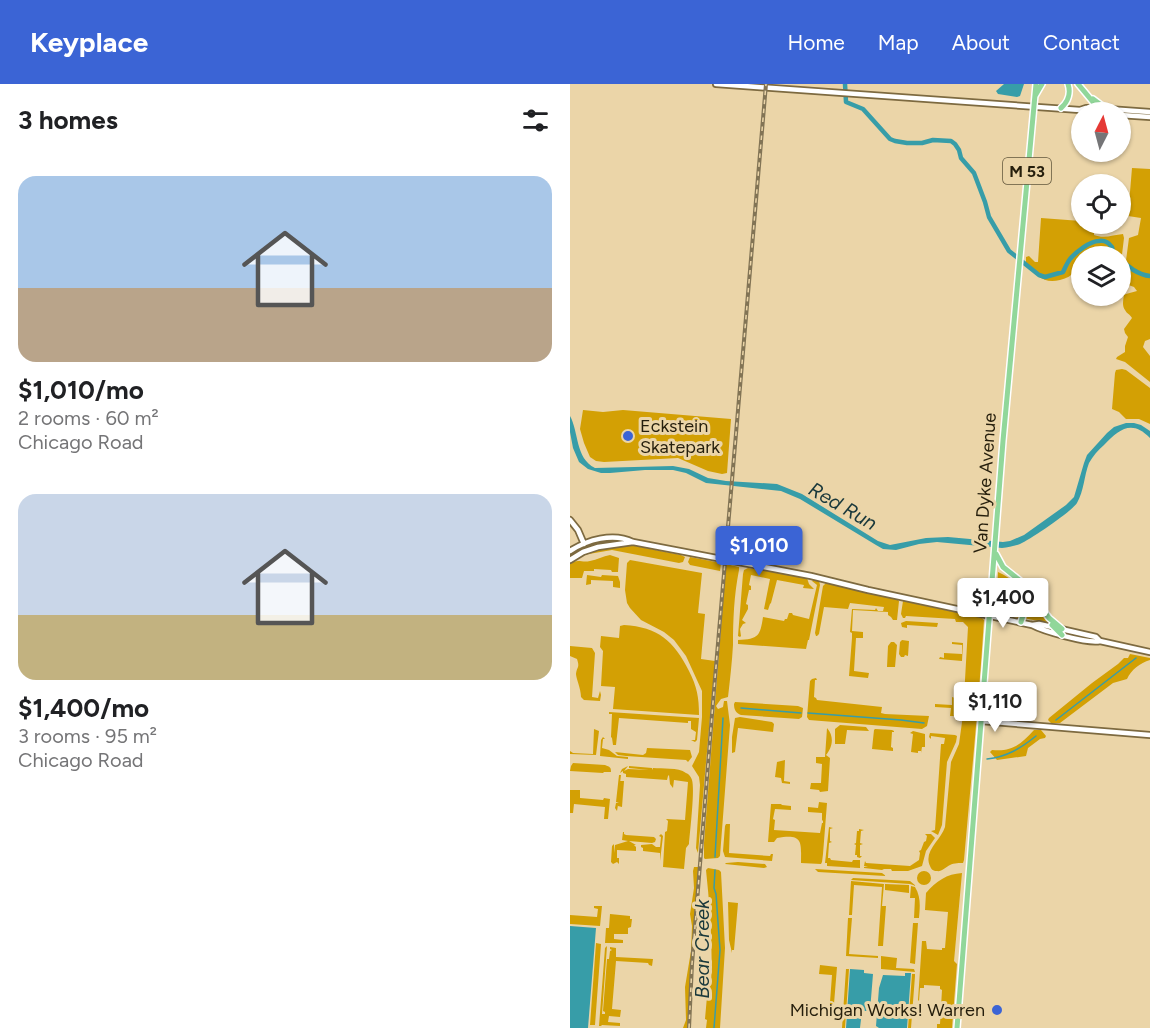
<!DOCTYPE html>
<html lang="en">
<head>
<meta charset="utf-8">
<style>
  body { margin:0; font-family:Figtree,sans-serif; background:#f6f6f6; color:#202124; height:100vh; display:flex; flex-direction:column; font-size:22px; white-space:nowrap }
  * { box-sizing:border-box; margin:0 }
  p { font-size:20px; color:#757577 }
  .icon { flex:none; width:33px; height:33px; fill:none; stroke:currentColor; stroke-width:2; stroke-linecap:round; stroke-linejoin:round }
  .map { position:relative; flex:1; overflow:hidden }
  .drawer { display:flex; flex-direction:column; background:#fff; width:570px }
  .drawer>* { flex:none }
  .needle { width:39px; rotate:6deg }
  .tools { position:absolute; left:501px; top:18px; display:grid; gap:12px }
  .tools a { display:grid; place-items:center; width:60px; height:60px; border-radius:50%; background:#fff; box-shadow:0 2px 4px #0004; font-size:30px }
  .price { position:absolute; translate:-50% -51px; padding:0 14px; border-radius:6px; background:#fff; color:#222; font-size:20px; line-height:39px; filter:drop-shadow(0 2px 3px #0008) }
  .price::after { content:''; position:absolute; left:50%; top:36px; width:18px; height:14px; margin-left:-9px; background:inherit; clip-path:polygon(0 0,100% 0,50% 100%) }
  .price.on { background:#3b64d5; color:#fff }
  ul { padding:0; list-style:none }
  li { display:grid; align-content:center; gap:12px; height:318px; padding:0 18px }
  li span { display:grid; place-items:center; height:186px; border-radius:18px; color:#555 }
  li>.icon { margin-inline-start:auto }
  span .icon { width:108px; height:108px; fill:#fffc; stroke-width:1 }
  li b { font-size:26px }
  h2 { display:flex; justify-content:space-between; align-items:center; height:72px; padding:0 18px; font-size:26px }
  header { display:flex; align-items:center; gap:36px; box-sizing:border-box; height:84px; padding:0 30px; background:#3b64d5; color:#fff }
  header strong { font-size:28px }
  nav { display:flex; gap:33px; margin-inline-start:auto; font-size:21px }
  main { display:flex; flex:1; min-height:0 }
  .map>svg:first-child { display:block }
  .green { fill:#d3a004 }
  .water { fill:#379da8 }
  .lines { fill:none; stroke-linecap:round; stroke-linejoin:round }
  .stream { stroke:#379da8; stroke-width:1.5 }
  .river { stroke:#379da8; stroke-width:4.5 }
  .secondary-casing { stroke:#7d6a40; stroke-width:8 }
  .primary-casing { stroke:#fff; stroke-width:8 }
  .secondary { stroke:#fff; stroke-width:4.5 }
  .primary { stroke:#91d79a; stroke-width:5 }
  .rail-casing { stroke:#827455; stroke-width:4 }
  .rail { stroke:#ebd5a8; stroke-width:1.5; stroke-dasharray:4.5; stroke-linecap:butt }
  .poi-dot { fill:#3b64d5; stroke:#ebd5a8; stroke-width:2 }
  .labels { text-anchor:middle; dominant-baseline:central; stroke-width:6; stroke-linejoin:round; paint-order:stroke }
  .shield { fill:#ebd5a8; stroke:#60553b; stroke-width:1.5 }
  .shield-label { font-size:16px; font-weight:bold; fill:#251e0c }
  .poi-label { font-size:18px; fill:#251e0c; stroke:#ebd5a8; text-anchor:start }
  .street-label { font-size:18px; fill:#251e0c; stroke:#ebd5a8 }
  .water-label { font-size:20px; font-style:italic; fill:#19383b; stroke:#ebd5a8 }
</style>
</head>
<body>
<header>
<strong>Keyplace</strong>
<nav><a>Home</a><a>Map</a><a>About</a><a>Contact</a></nav>
</header>
<main>
<section class="drawer">
<h2>3 homes<svg class="icon" aria-label="filters" viewBox="0 0 24 24"><path d="M4 7h16M4 17h16"/><circle cx="9" cy="7" r="2"/><circle cx="15" cy="17" r="2"/></svg></h2>
<ul>
<li><span style="background:linear-gradient(#a9c7e8 60%,#b9a48a 0)"><svg class="icon" aria-label="home" viewBox="0 0 24 24"><path d="M3 11l9-7 9 7M6 9v11h12V9"/></svg></span><div><b>$1,010/mo</b><p>2 rooms · 60 m²</p><p>Chicago Road</p></div></li>
<li><span style="background:linear-gradient(#c9d6e8 65%,#c2b280 0)"><svg class="icon" aria-label="home" viewBox="0 0 24 24"><path d="M3 11l9-7 9 7M6 9v11h12V9"/></svg></span><div><b>$1,400/mo</b><p>3 rooms · 95 m²</p><p>Chicago Road</p></div></li>
</ul>
</section>
<div class="map">
<svg width="580" height="944" viewBox="0 0 580 944">
  <rect width="100%" height="100%" fill="#ebd5a8"/>
  <path class="green" d="M 562,84 L 580,85 L 580,255 L 575,257 L 573,263 L 580,272 L 580,298 L 555,278 L 546,275 L 547,273 L 555,268 L 555,262 L 558,253 L 555,249 L 554,245 L 562,234 C 560,230 557,230 555,226 C 552,222 553,216 554,211 L 556,210 L 567,207 L 564,203 L 553,199 L 559,154 L 568,151 L 571,134 L 558,132 Z
    M 471,134 L 511,137 L 512,140 L 520,140 L 520,143 L 524,144 L 524,151 C 534,155 543,151 553,150 L 554,154 L 551,179 L 550,172 L 537,172 C 528,162 521,169 512,172 C 508,184 504,193 490,196 C 474,200 467,192 456,181 L 456,173 L 459,172 L 465,178 L 468,178 Z
    M 552,285 L 556,286 L 580,304 L 580,340 L 569,335 L 556,335 L 549,328 L 542,325 L 545,289 L 546,286 Z
    M 13,326 L 33,328 L 53,326 L 161,335 L 157,389 L 152,390 L 138,387 L 108,374 L 34,378 L 26,377 L 20,373 L 14,359 L 10,345 Z
    M 46,461 L 65,462 L 111,471 L 115,473 L 113,478 L 109,479 L 42,466 L 13,471 L 27,464 Z
    M 40,471 L 49,474 L 48,488 L 42,488 L 41,486 L 24,485 L 24,487 L 14,487 L 12,494 L 0,494 L 0,480 C 8,474 11,479 20,477 C 27,476 33,472 40,471 Z
    M 120,473 L 151,479 L 150,487 L 120,481 L 118,478 Z
    M 60,476 L 132,489 L 128,529 L 135,530 L 131,575 L 145,577 L 128,769 L 126,764 L 130,701 L 129,693 L 122,682 L 129,668 L 132,633 L 132,607 L 116,572 L 104,556 L 94,548 L 71,536 L 60,524 L 57,519 L 55,506 L 57,479 Z
    M 156,480 L 169,483 L 169,486 C 164,511 163,536 163,561 C 162,578 160,596 158,613 L 151,615 L 146,622 L 148,625 L 153,623 L 154,617 L 157,617 L 160,641 L 150,772 L 148,774 L 135,775 L 134,774 L 134,759 Z
    M 178,484 L 237,494 L 239,500 L 244,505 L 233,504 L 234,501 L 207,496 L 201,519 L 200,520 L 198,526 L 194,525 L 200,495 L 181,491 L 179,501 L 181,502 L 181,506 L 179,506 L 176,520 L 178,521 L 178,525 L 172,536 L 176,539 L 173,540 L 170,545 L 171,552 L 170,553 L 168,552 L 173,490 L 174,486 Z
    M 428,488 C 451,498 463,520 479,539 L 453,534 L 457,516 L 443,502 L 427,510 Z
    M 17,491 L 31,493 L 32,491 L 48,492 L 50,498 L 50,504 L 43,503 L 43,497 L 21,496 L 21,500 L 16,501 Z
    M 244,495 L 249,497 L 250,501 L 239,556 L 238,556 L 236,565 L 168,560 L 168,556 C 189,555 190,552 193,533 L 214,537 L 215,535 L 217,535 L 219,529 L 222,529 L 223,531 L 239,535 L 247,501 L 242,497 Z
    M 256,499 L 327,515 L 329,517 L 327,536 L 323,536 L 321,533 L 318,531 L 318,528 L 283,526 L 282,547 L 293,548 L 293,554 L 286,554 L 284,587 L 299,589 L 298,594 L 279,592 L 282,554 L 282,549 L 280,548 L 282,525 L 305,526 L 306,524 L 308,527 L 313,527 L 314,523 L 280,519 L 278,525 L 254,523 L 249,550 L 247,552 L 246,552 L 245,549 L 253,502 Z
    M 440,505 C 457,510 456,521 449,534 L 428,530 L 428,527 L 426,527 C 428,517 429,509 440,505 Z
    M 333,517 L 412,534 L 414,536 C 409,617 401,696 394,776 L 393,779 C 390,779 384,779 380,781 C 376,783 371,788 367,787 C 363,787 361,785 360,782 C 353,767 371,756 375,743 L 381,678 L 389,660 L 393,631 L 398,543 L 393,538 L 386,538 L 385,535 L 336,532 L 335,534 L 333,534 L 331,530 Z
    M 336,537 L 368,539 L 367,543 L 337,541 L 337,544 L 332,543 L 331,539 Z
    M 54,541 C 88,543 104,557 119,587 C 127,603 129,613 129,631 L 43,625 L 45,603 L 31,602 L 33,567 L 30,563 L 31,552 L 49,554 L 50,542 Z
    M 332,556 L 339,557 L 338,572 L 335,571 L 334,573 L 331,573 L 329,570 L 330,558 Z
    M 321,558 L 324,558 L 327,561 L 325,583 L 317,583 L 318,562 Z
    M 382,558 L 393,559 L 392,577 L 369,575 L 370,573 L 374,574 L 374,569 L 392,570 L 392,561 L 382,560 Z
    M 0,562 L 22,564 L 25,569 L 22,613 L 28,614 L 30,607 L 31,611 L 30,617 L 14,616 L 11,613 C 11,605 6,594 6,590 C 7,582 10,584 7,575 L 0,572 Z
    M 560,570 L 580,574 L 580,576 C 570,579 561,586 557,595 L 543,599 L 490,639 L 481,639 L 478,636 L 479,634 L 522,599 L 548,580 L 554,574 L 558,574 Z
    M 246,594 L 247,596 L 245,596 L 244,613 L 246,614 L 247,616 L 312,623 L 311,629 L 315,630 L 359,632 L 357,642 L 352,645 L 239,636 L 237,633 L 240,597 L 242,595 Z
    M 382,613 L 385,614 L 385,619 L 386,614 L 390,614 L 389,632 L 387,634 L 386,632 L 380,632 L 381,624 L 365,623 L 365,620 L 382,621 Z
    M 165,618 L 228,622 L 233,624 L 232,633 L 229,635 L 171,631 C 166,629 164,626 164,620 Z
    M 39,628 L 129,634 L 127,656 L 125,658 L 121,656 L 125,656 L 126,648 L 121,645 L 121,637 L 118,637 L 118,639 L 49,634 L 46,661 L 43,661 L 42,654 L 41,653 L 42,630 L 39,630 Z
    M 170,633 L 202,638 L 204,640 L 203,648 L 168,644 L 165,668 L 162,669 L 162,653 L 165,634 Z
    M 270,641 L 296,643 L 299,647 L 277,646 L 275,660 L 265,660 L 265,645 Z
    M 257,644 C 265,653 262,664 256,671 L 260,674 L 258,707 L 250,708 L 249,706 L 240,705 L 241,699 L 251,699 L 252,680 L 246,679 L 246,673 L 255,673 Z
    M 24,645 L 29,647 L 26,671 L 0,670 L 0,667 L 3,669 L 23,670 Z
    M 305,645 L 322,646 L 324,647 L 324,648 L 322,648 L 321,663 L 323,664 L 323,667 L 302,665 L 304,646 Z
    M 464,646 L 471,646 L 476,652 L 475,654 L 470,655 L 458,664 L 456,672 L 427,676 L 420,668 L 422,666 C 443,668 451,660 464,646 Z
    M 343,647 L 355,650 L 355,663 L 352,663 L 351,669 L 351,667 L 348,667 L 348,669 L 341,668 L 343,650 L 340,649 Z
    M 360,649 L 385,651 L 387,652 L 386,658 L 377,678 L 372,741 L 368,751 L 361,747 L 365,746 L 371,660 L 374,660 L 375,654 L 361,652 L 361,655 L 359,653 Z
    M 33,653 L 35,655 L 33,655 L 32,664 L 39,666 L 47,672 L 58,673 L 58,675 L 30,672 L 31,656 Z
    M 77,664 L 120,666 L 122,673 L 118,678 L 116,676 L 56,672 L 48,671 L 45,668 L 73,671 L 76,669 Z
    M 215,676 L 214,697 L 220,698 L 220,700 L 212,699 L 211,694 L 205,693 L 207,678 Z
    M 3,679 L 35,681 C 40,683 41,683 41,688 L 34,688 L 33,689 L 0,687 L 1,682 Z
    M 58,682 L 54,687 L 58,685 L 79,686 L 59,684 L 59,682 L 82,684 L 82,686 L 83,684 C 92,685 108,683 116,689 C 119,690 121,693 122,696 C 125,706 120,747 119,760 L 116,764 L 114,785 L 93,783 L 95,748 L 97,747 L 98,737 L 96,735 L 115,736 L 118,698 L 104,696 L 103,704 L 100,700 L 99,691 L 98,692 L 97,696 L 56,693 L 56,690 L 53,689 L 53,687 L 50,689 L 52,685 Z
    M 49,691 L 51,691 L 49,707 L 50,697 L 54,697 L 52,723 L 48,722 L 48,721 L 47,727 L 45,724 L 46,719 L 49,719 L 46,718 Z
    M 0,706 L 10,706 L 10,714 L 33,716 L 34,714 L 40,715 L 38,735 L 34,735 L 35,723 L 4,720 L 3,729 L 0,729 Z
    M 249,718 L 257,719 L 253,770 L 252,778 L 251,780 L 231,779 C 231,759 234,749 207,754 L 204,758 L 198,758 L 201,720 L 211,720 L 212,721 L 221,722 L 221,726 L 205,725 L 203,735 L 205,736 L 204,746 L 250,749 L 252,739 L 253,739 L 253,737 L 252,736 L 252,729 L 238,728 L 238,723 L 248,724 Z
    M 156,740 L 160,740 L 159,769 L 200,772 L 201,770 L 203,770 L 202,777 L 155,773 L 153,767 L 155,742 Z
    M 259,743 L 263,744 L 260,745 L 260,757 L 262,758 L 259,759 L 258,774 L 260,774 L 261,776 L 282,778 L 283,776 L 290,776 L 290,784 L 257,782 L 257,779 L 255,779 Z
    M 289,745 L 294,746 L 291,747 L 290,759 L 293,760 L 290,761 L 290,772 L 292,772 L 290,774 L 287,773 L 287,771 L 285,771 L 286,761 L 284,760 L 286,759 L 287,747 L 289,747 Z
    M 53,748 L 54,748 L 54,750 L 56,751 L 84,753 L 86,755 L 85,758 L 82,759 L 59,757 L 66,761 L 64,761 L 66,763 L 66,767 L 47,766 L 47,774 L 49,774 L 49,780 L 47,778 L 43,780 L 41,778 L 42,762 L 44,760 L 44,769 L 45,761 L 58,757 L 52,756 Z
    M 91,750 L 93,752 L 90,777 L 90,769 L 73,767 L 73,764 L 71,763 L 71,761 L 82,760 L 86,763 L 90,763 L 91,753 L 89,752 Z
    M 355,750 L 361,750 L 365,754 L 356,767 L 352,782 L 338,787 L 322,787 L 321,785 L 314,785 L 312,786 L 294,784 L 294,783 L 298,782 L 294,782 L 295,777 L 296,779 L 340,782 L 349,776 L 350,769 L 349,767 L 351,766 L 354,758 L 356,757 L 357,752 Z
    M 168,778 L 195,780 L 197,783 L 194,784 L 155,780 L 156,779 Z
    M 124,783 L 129,783 L 118,944 L 113,944 L 116,936 L 115,903 L 121,867 L 122,842 L 120,830 L 124,804 L 123,787 Z
    M 138,784 L 149,786 L 151,788 L 155,864 L 150,944 L 136,944 L 137,936 L 135,935 L 138,901 L 141,901 C 143,862 140,824 136,786 Z
    M 245,785 L 312,789 L 316,792 L 248,788 Z
    M347 794a7 7 0 1 1 14 0a7 7 0 1 1-14 0Z
    M 392,789 L 384,877 L 387,880 L 382,944 L 367,944 L 367,940 L 370,940 L 372,906 L 370,905 L 370,902 L 354,901 L 354,904 L 350,904 L 349,917 L 348,916 L 352,857 L 356,857 L 357,865 L 372,866 L 372,864 L 375,864 L 378,828 L 355,826 L 356,809 C 366,797 377,790 392,789 Z
    M 283,794 L 340,797 L 346,802 L 340,800 L 281,796 Z
    M 281,797 L 314,800 L 312,822 L 316,822 L 313,862 L 308,862 L 312,803 L 284,801 L 282,831 L 279,831 Z
    M 315,800 L 339,801 L 339,809 L 315,806 Z
    M 341,802 L 345,803 C 351,813 350,822 349,834 L 344,834 L 345,814 L 340,814 Z
    M 158,818 L 168,819 L 164,866 L 162,866 L 162,869 L 159,856 Z
    M 24,822 L 32,822 L 30,842 L 0,840 L 0,831 L 27,833 L 28,825 L 24,824 Z
    M 40,830 L 60,832 L 60,835 L 62,835 L 61,843 L 58,844 L 58,850 L 44,850 L 44,855 L 53,856 L 53,859 L 35,859 L 36,844 L 39,844 Z
    M 278,834 L 282,834 L 279,870 L 308,872 L 308,874 L 276,872 Z
    M 343,839 L 348,839 L 345,880 L 340,879 Z
    M 26,859 L 31,860 L 25,941 L 20,941 Z
    M 37,862 L 32,930 L 35,930 L 35,928 L 33,927 L 37,875 L 39,875 L 40,867 L 42,866 L 40,865 L 40,863 L 46,864 L 46,873 L 83,875 L 82,882 L 79,881 L 78,879 L 46,877 L 42,925 L 51,926 L 50,933 L 39,932 L 38,938 L 50,939 L 50,942 L 32,941 L 31,942 L 29,942 L 35,864 Z
    M 311,872 L 327,874 L 326,884 L 344,885 L 345,888 L 311,885 Z
    M 250,881 L 267,883 L 263,932 L 259,932 L 262,891 L 249,890 Z
    M 276,885 L 279,885 L 275,944 L 272,944 Z
    M 342,890 L 345,890 L 345,892 L 341,944 L 338,944 Z"/>
  <path class="water" d="M 434,0 L 454,0 L 450,12 L 447,13 L 428,10 L 426,7 Z
    M 0,332 C 9,348 5,374 25,384 L 103,382 L 119,385 L 138,394 L 156,397 L 207,400 L 232,410 L 308,457 L 320,461 L 356,454 L 378,453 L 433,458 L 440,457 L 454,451 L 496,421 L 504,413 L 514,379 L 517,371 L 537,349 L 544,343 L 556,339 L 564,339 L 571,341 L 580,347 L 580,354 C 562,335 549,345 534,361 C 528,366 523,372 519,379 C 514,392 514,407 507,419 C 501,428 461,455 450,460 C 444,462 438,463 432,464 L 367,458 L 349,460 L 326,466 L 313,465 L 306,461 L 230,415 L 211,407 L 136,399 L 116,389 L 103,386 L 75,386 L 40,389 L 31,389 L 18,385 L 9,378 L 3,364 L 0,348 Z
    M 0,842 L 26,844 L 18,944 L 0,944 Z
    M 280,885 L 294,886 L 294,889 L 303,890 L 300,927 L 292,927 L 290,944 L 276,944 Z
    M 335,889 L 341,889 L 337,944 L 309,944 L 306,942 L 309,904 L 313,891 L 335,892 Z"/>
  <g class="lines">
    <path class="stream" d="M 171,624 L 231,629
      M 238,629 L 331,636 L 354,639
      M 486,636 L 566,574
      M 417,675 C 437,673 451,664 466,652
      M 145,773 L 153,634
      M 144,944 L 150,866 L 146,810 L 144,804 L 145,786"/>
    <path class="river" d="M 275,0 L 276,18 L 293,25 L 320,55 L 325,57 L 337,59 L 352,59 L 363,56 L 381,57 L 385,60 L 389,66 L 391,74 L 404,89 L 415,118 L 419,133 L 439,167 L 469,191 L 475,193 L 493,188 C 495,184 497,179 500,175 C 506,168 520,157 529,157 C 535,156 539,159 542,163 L 543,168 L 547,172
      M 550,174 C 557,183 569,191 580,192"/>
    <g class="secondary-casing">
      <path id="secondary" d="M 146,0 L 510,26 L 516,24 L 529,24
        M 538,25 L 580,28
        M 550,31 L 580,33
        M 0,436 L 8,446 L 14,460
        M 0,467 C 17,456 43,448 63,458 L 241,492 L 298,506 L 462,541 L 469,540 L 526,553 L 530,557 L 580,568
        M 0,476 L 13,468 L 28,463 L 63,458
        M 462,541 C 473,547 518,560 530,557
        M 411,637 L 580,651"/>
    </g>
    <g class="primary-casing">
      <path id="primary" d="M 508,0 L 528,24 L 538,28
        M 465,12 L 472,0
        M 523,15 L 531,21 L 540,25
        M 491,24 C 498,18 501,9 498,0
        M 426,470 L 433,483 L 453,499 L 479,534 L 492,545
        M 421,521 C 425,516 428,509 434,505 C 444,500 456,508 456,518 C 455,525 453,532 451,538
        M 482,541 L 492,551
        M 387,944 L 433,357 L 466,0"/>
    </g>
    <use href="#secondary" class="secondary"/>
    <use href="#primary" class="primary"/>
    <g class="rail-casing">
      <path id="rail" d="M 119,944 L 122,880 L 144,606 L 196,0"/>
    </g>
    <use href="#rail" class="rail"/>
  </g>
  <g class="poi-dot">
    <circle cx="58" cy="352" r="6"/>
    <circle cx="427" cy="926" r="6"/>
  </g>
  <g class="labels">
    <rect class="shield" x="433" y="74" width="48" height="26" rx="4.5"/>
    <g class="shield-label">
      <text x="457" y="87">M 53</text>
    </g>
    <g class="poi-label">
      <text x="70" y="342">Eckstein<tspan x="70" dy="21">Skatepark</tspan></text>
      <text x="415" y="926" text-anchor="end">Michigan Works! Warren</text>
    </g>
    <g class="street-label">
      <text transform="translate(415 399) rotate(-86)">Van Dyke Avenue</text>
    </g>
    <g class="water-label">
      <text transform="translate(273 422) rotate(30)">Red Run</text>
      <text transform="translate(132 865) rotate(-90)">Bear Creek</text>
    </g>
  </g>
</svg>
<div class="tools">
<a><svg class="needle" viewBox="-14 -14 28 28"><path d="M0-13l5 13h-10z" fill="#e53935"/><path d="M0 13l5-13h-10z" fill="#757577"/></svg></a>
<a><svg class="icon" aria-label="locate" viewBox="0 0 24 24"><circle cx="12" cy="12" r="6"/><path d="M12 2v4M12 18v4M2 12h4M18 12h4"/></svg></a>
<a><svg class="icon" aria-label="layers" viewBox="0 0 24 24"><path d="M12 4l9 5-9 5-9-5zM3 14l9 5 9-5"/></svg></a>
</div>
<b class="price on" style="left:189px;top:493px">$1,010</b>
<b class="price" style="left:433px;top:545px">$1,400</b>
<b class="price" style="left:425px;top:649px">$1,110</b>
</div>
</main>
</body>
</html>
